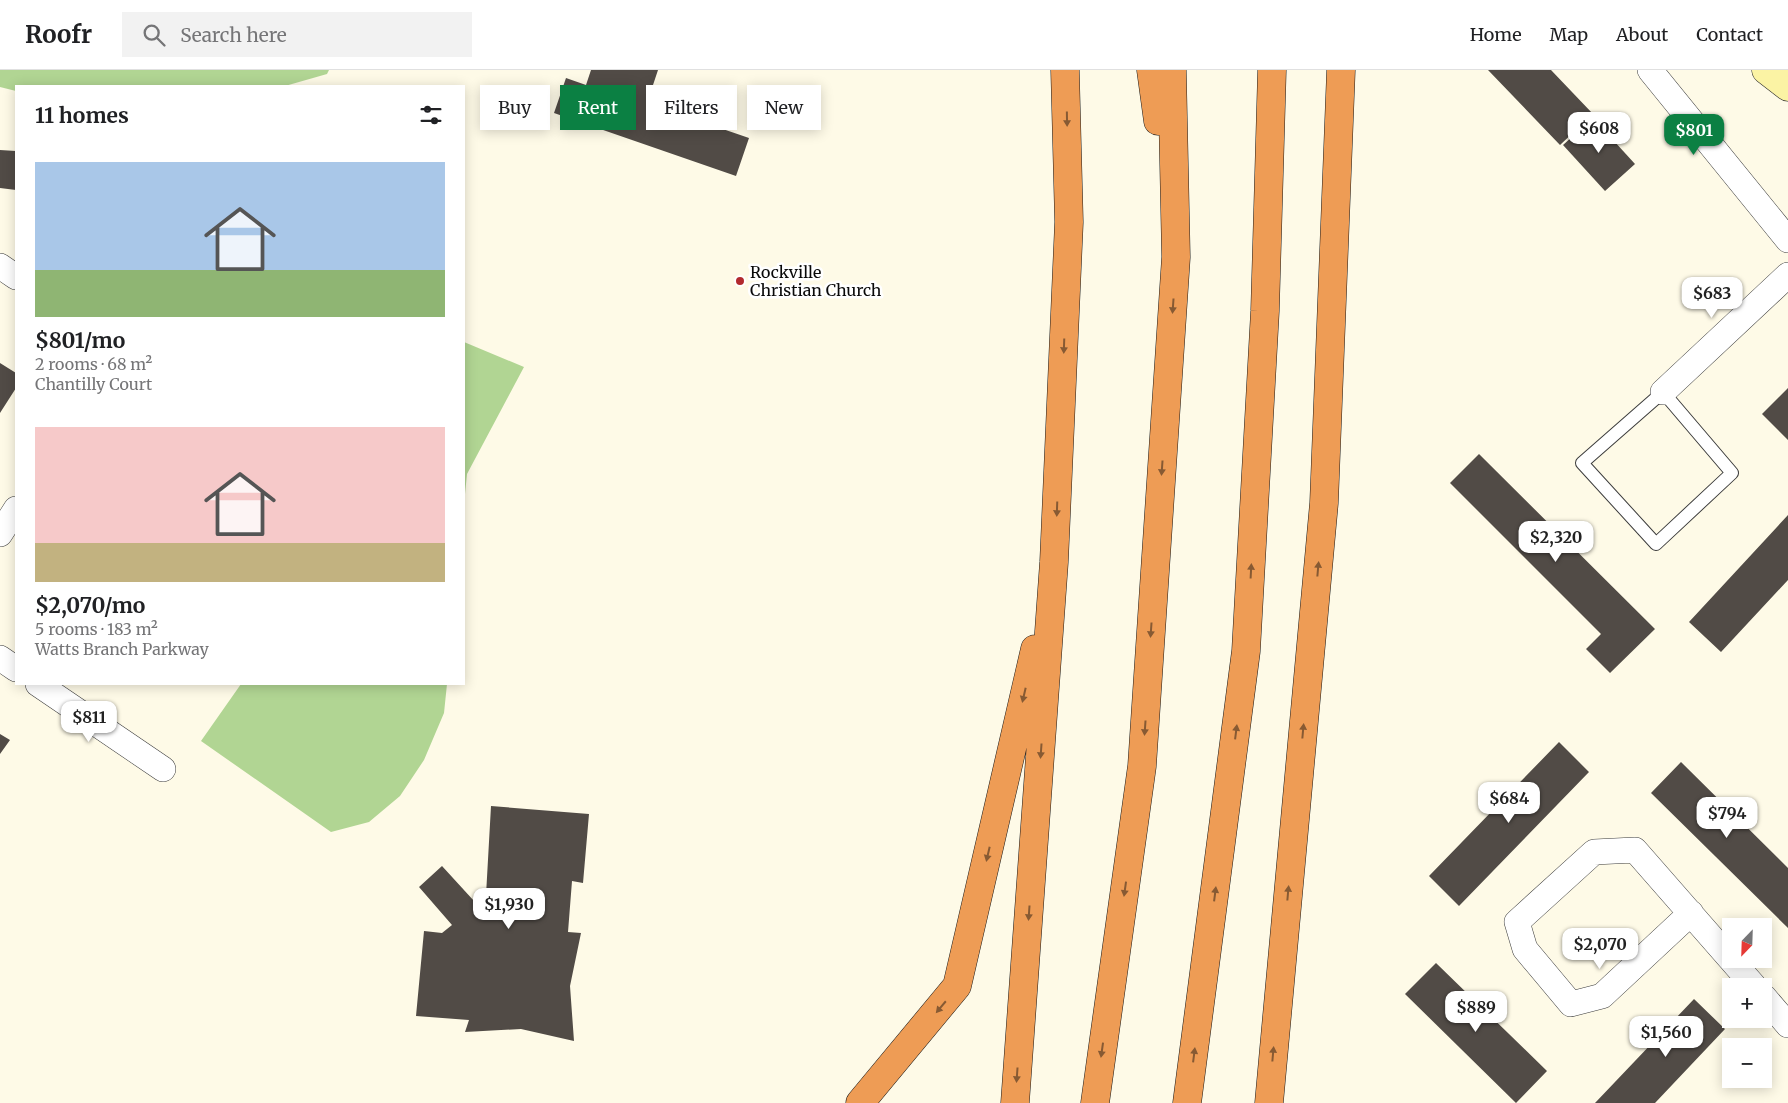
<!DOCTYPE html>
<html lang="en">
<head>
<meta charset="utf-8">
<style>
  body { margin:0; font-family:Merriweather,serif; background:#f2f2f2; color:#202124; height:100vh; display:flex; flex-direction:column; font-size:19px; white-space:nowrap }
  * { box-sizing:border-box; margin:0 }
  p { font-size:16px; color:#757577 }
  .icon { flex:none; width:28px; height:28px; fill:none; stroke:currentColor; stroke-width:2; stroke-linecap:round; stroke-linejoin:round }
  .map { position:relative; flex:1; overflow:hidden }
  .panel { position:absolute; left:15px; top:15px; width:450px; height:600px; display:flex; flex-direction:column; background:#fff; border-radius:0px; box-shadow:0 2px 12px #0003 }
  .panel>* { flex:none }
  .guide { position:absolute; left:480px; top:15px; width:475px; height:45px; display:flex; gap:10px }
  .needle { width:32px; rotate:203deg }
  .controls { position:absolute; left:1722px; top:848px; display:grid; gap:10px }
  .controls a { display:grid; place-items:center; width:50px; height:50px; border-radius:0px; background:#fff; box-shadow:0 2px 12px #0003; font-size:25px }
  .price { position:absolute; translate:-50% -42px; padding:0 11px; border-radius:10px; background:#fff; color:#222; font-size:16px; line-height:32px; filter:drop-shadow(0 1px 2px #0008) }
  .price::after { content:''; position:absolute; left:50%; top:30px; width:15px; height:11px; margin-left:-8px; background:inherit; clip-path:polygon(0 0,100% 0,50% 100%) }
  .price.current { background:#0b8043; color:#fff }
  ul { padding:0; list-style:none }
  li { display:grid; align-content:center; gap:10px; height:265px; padding:0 20px }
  li span { display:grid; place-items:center; height:155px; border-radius:0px; color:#555 }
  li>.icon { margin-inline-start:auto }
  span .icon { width:90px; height:90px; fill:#fffc; stroke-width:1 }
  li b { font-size:21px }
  h2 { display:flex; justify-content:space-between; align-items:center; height:60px; padding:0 20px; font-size:21px }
  .pill { padding:0 18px; border-radius:0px; background:#fff; box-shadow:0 2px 12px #0003; font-size:18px; line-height:45px }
  .pill.current { background:#0b8043; color:#fff }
  header { display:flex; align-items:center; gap:30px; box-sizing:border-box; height:70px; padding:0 25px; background:#fff; border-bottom:1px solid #e0e0e0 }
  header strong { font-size:24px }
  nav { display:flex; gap:28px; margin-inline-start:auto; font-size:18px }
  .search { width:350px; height:45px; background:#f2f2f2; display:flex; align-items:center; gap:12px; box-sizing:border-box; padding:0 18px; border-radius:0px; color:#757577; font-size:19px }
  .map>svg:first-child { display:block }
  .forest { fill:#b1d593 }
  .building { fill:#514b46 }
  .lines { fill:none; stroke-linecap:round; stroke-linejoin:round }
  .lane-casing { stroke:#3c3c3c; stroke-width:14 }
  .street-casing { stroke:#3c3c3c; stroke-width:26 }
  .secondary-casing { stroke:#2b2b2b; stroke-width:29 }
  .highway-casing { stroke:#1a1a1a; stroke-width:29 }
  .lane { stroke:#fff; stroke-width:12 }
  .street { stroke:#fff; stroke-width:25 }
  .secondary { stroke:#fbf3a4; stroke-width:28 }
  .highway { stroke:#ee9c55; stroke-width:28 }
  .oneway { fill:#875a33 }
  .poi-dot { fill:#b2292e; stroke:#fff; stroke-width:2 }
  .labels { text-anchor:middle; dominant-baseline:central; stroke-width:5; stroke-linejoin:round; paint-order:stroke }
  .poi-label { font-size:16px; fill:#090909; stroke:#fff; text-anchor:start }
</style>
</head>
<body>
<header>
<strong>Roofr</strong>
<div class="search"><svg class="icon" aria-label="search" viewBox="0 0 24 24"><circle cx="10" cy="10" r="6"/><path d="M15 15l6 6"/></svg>Search here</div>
<nav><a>Home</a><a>Map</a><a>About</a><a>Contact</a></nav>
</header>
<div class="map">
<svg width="1788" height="1033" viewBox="0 0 1788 1033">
  <rect width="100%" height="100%" fill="#fefae7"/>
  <path class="forest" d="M 0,0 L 329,0 L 327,4 L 285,16 L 16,16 L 16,21 L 0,17 Z
    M 464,272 L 524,297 L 467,404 L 464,434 Z
    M 241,614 L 447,614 L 444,643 L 424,690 L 400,726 L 369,752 L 331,762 L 201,671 Z"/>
  <path class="building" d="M 591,0 L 658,0 L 647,33 L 749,68 L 736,106 L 554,43 L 566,8 L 586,15 Z
    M 1488,0 L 1551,0 L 1593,44 L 1560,75 Z
    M 1593,48 L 1635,94 L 1605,121 L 1563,75 Z
    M 0,80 L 16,81 L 16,120 L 0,118 Z
    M 0,293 L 16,303 L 16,318 L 0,343 Z
    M 1788,318 L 1788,370 L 1762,344 Z
    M 1479,384 L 1655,559 L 1610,603 L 1586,579 L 1601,564 L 1450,413 Z
    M 1788,445 L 1788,510 L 1721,582 L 1689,552 Z
    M 0,664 L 10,670 L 0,684 Z
    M 1559,672 L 1589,702 L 1459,836 L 1429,806 Z
    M 1681,692 L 1788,798 L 1788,858 L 1651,723 Z
    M 491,736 L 589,744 L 583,813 L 572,811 L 568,862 L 581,863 L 570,916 L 574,971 L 521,959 L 465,962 L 469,950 L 416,946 L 424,861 L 442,863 L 452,855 L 419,817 L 442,796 L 485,843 Z
    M 1436,893 L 1547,1001 L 1516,1033 L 1405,924 Z
    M 1694,929 L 1725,959 L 1655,1033 L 1595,1033 Z"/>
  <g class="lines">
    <g class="lane-casing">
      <path id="lane" d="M 1663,322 L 1732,403 L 1656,474 L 1582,393 Z"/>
    </g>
    <g class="street-casing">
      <path id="street" d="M 1650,0 L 1788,170
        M 0,196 L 16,207
        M 1663,322 L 1788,205
        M 0,464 L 16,439
        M 0,588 L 16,599
        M 38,614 L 163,699
        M 1691,843 L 1602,926 L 1571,934 L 1525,879 L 1517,852 L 1594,782 L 1635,780 L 1754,916
        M 1764,927 L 1788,955"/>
    </g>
    <g class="secondary-casing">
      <path id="secondary" d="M 1766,0 L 1788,17"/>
    </g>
    <g class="highway-casing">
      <path id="highway" d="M 1151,0 L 1158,51
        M 860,1033 L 957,916 L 1035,579
        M 1015,1033 L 1054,492 L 1069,152 L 1065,0
        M 1095,1033 L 1142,696 L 1176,187 L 1172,0
        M 1187,1033 L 1246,581 L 1265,241 L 1272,0
        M 1269,1033 L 1324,433 L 1341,0"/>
    </g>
    <use href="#lane" class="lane"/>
    <use href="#street" class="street"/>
    <use href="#secondary" class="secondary"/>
    <use href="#highway" class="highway"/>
  </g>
  <defs><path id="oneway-solid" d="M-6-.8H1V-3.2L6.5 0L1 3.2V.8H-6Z" transform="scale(1.25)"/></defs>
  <g class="oneway">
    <use href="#oneway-solid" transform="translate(1067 49) rotate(89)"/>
    <use href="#oneway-solid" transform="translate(1173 236) rotate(94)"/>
    <use href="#oneway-solid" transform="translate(1064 276) rotate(92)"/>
    <use href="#oneway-solid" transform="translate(1162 398) rotate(94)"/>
    <use href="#oneway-solid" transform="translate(1057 439) rotate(92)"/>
    <use href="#oneway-solid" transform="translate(1318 499) rotate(-85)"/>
    <use href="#oneway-solid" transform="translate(1251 501) rotate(-87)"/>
    <use href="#oneway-solid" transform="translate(1151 560) rotate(94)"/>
    <use href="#oneway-solid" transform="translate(1024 625) rotate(103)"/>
    <use href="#oneway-solid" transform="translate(1145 658) rotate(94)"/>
    <use href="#oneway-solid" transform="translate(1303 661) rotate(-85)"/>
    <use href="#oneway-solid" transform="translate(1236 662) rotate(-83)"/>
    <use href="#oneway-solid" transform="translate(1041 681) rotate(94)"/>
    <use href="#oneway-solid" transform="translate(988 784) rotate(103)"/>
    <use href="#oneway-solid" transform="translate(1125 819) rotate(98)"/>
    <use href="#oneway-solid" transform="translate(1288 823) rotate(-85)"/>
    <use href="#oneway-solid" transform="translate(1215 824) rotate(-83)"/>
    <use href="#oneway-solid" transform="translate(1029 843) rotate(94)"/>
    <use href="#oneway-solid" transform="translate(941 937) rotate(130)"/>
    <use href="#oneway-solid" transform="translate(1102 980) rotate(98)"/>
    <use href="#oneway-solid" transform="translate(1273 984) rotate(-85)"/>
    <use href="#oneway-solid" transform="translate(1194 985) rotate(-83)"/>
    <use href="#oneway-solid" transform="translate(1017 1005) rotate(94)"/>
  </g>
  <circle class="poi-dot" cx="740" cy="211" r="5"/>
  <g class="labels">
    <g class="poi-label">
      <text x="750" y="202">Rockville<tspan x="750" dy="18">Christian Church</tspan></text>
    </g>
  </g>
</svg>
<div class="controls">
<a><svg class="needle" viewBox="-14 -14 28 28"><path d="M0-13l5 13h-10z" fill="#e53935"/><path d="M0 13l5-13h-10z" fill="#757577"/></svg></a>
<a>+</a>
<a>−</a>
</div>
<b class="price" style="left:1599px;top:84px">$608</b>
<b class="price current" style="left:1694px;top:86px">$801</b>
<b class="price" style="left:1712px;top:249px">$683</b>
<b class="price" style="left:1556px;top:493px">$2,320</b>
<b class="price" style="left:89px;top:673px">$811</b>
<b class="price" style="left:1509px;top:754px">$684</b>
<b class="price" style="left:1727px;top:769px">$794</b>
<b class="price" style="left:509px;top:860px">$1,930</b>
<b class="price" style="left:1600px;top:900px">$2,070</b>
<b class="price" style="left:1476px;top:963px">$889</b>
<b class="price" style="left:1666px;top:988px">$1,560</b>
<div class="guide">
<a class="pill">Buy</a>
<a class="pill current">Rent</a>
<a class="pill">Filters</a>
<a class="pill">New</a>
</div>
<section class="panel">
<h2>11 homes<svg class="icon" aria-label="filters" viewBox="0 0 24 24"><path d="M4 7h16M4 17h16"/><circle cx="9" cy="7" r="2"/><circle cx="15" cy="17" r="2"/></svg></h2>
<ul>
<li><span style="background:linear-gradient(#a9c7e8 70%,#8fb573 0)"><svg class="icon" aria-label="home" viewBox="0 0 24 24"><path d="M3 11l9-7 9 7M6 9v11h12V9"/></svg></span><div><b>$801/mo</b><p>2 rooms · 68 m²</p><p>Chantilly Court</p></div></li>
<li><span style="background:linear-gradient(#f6c9c9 75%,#c2b280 0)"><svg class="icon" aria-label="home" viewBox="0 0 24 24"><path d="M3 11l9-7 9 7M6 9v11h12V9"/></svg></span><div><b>$2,070/mo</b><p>5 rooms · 183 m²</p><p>Watts Branch Parkway</p></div></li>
</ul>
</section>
</div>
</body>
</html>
